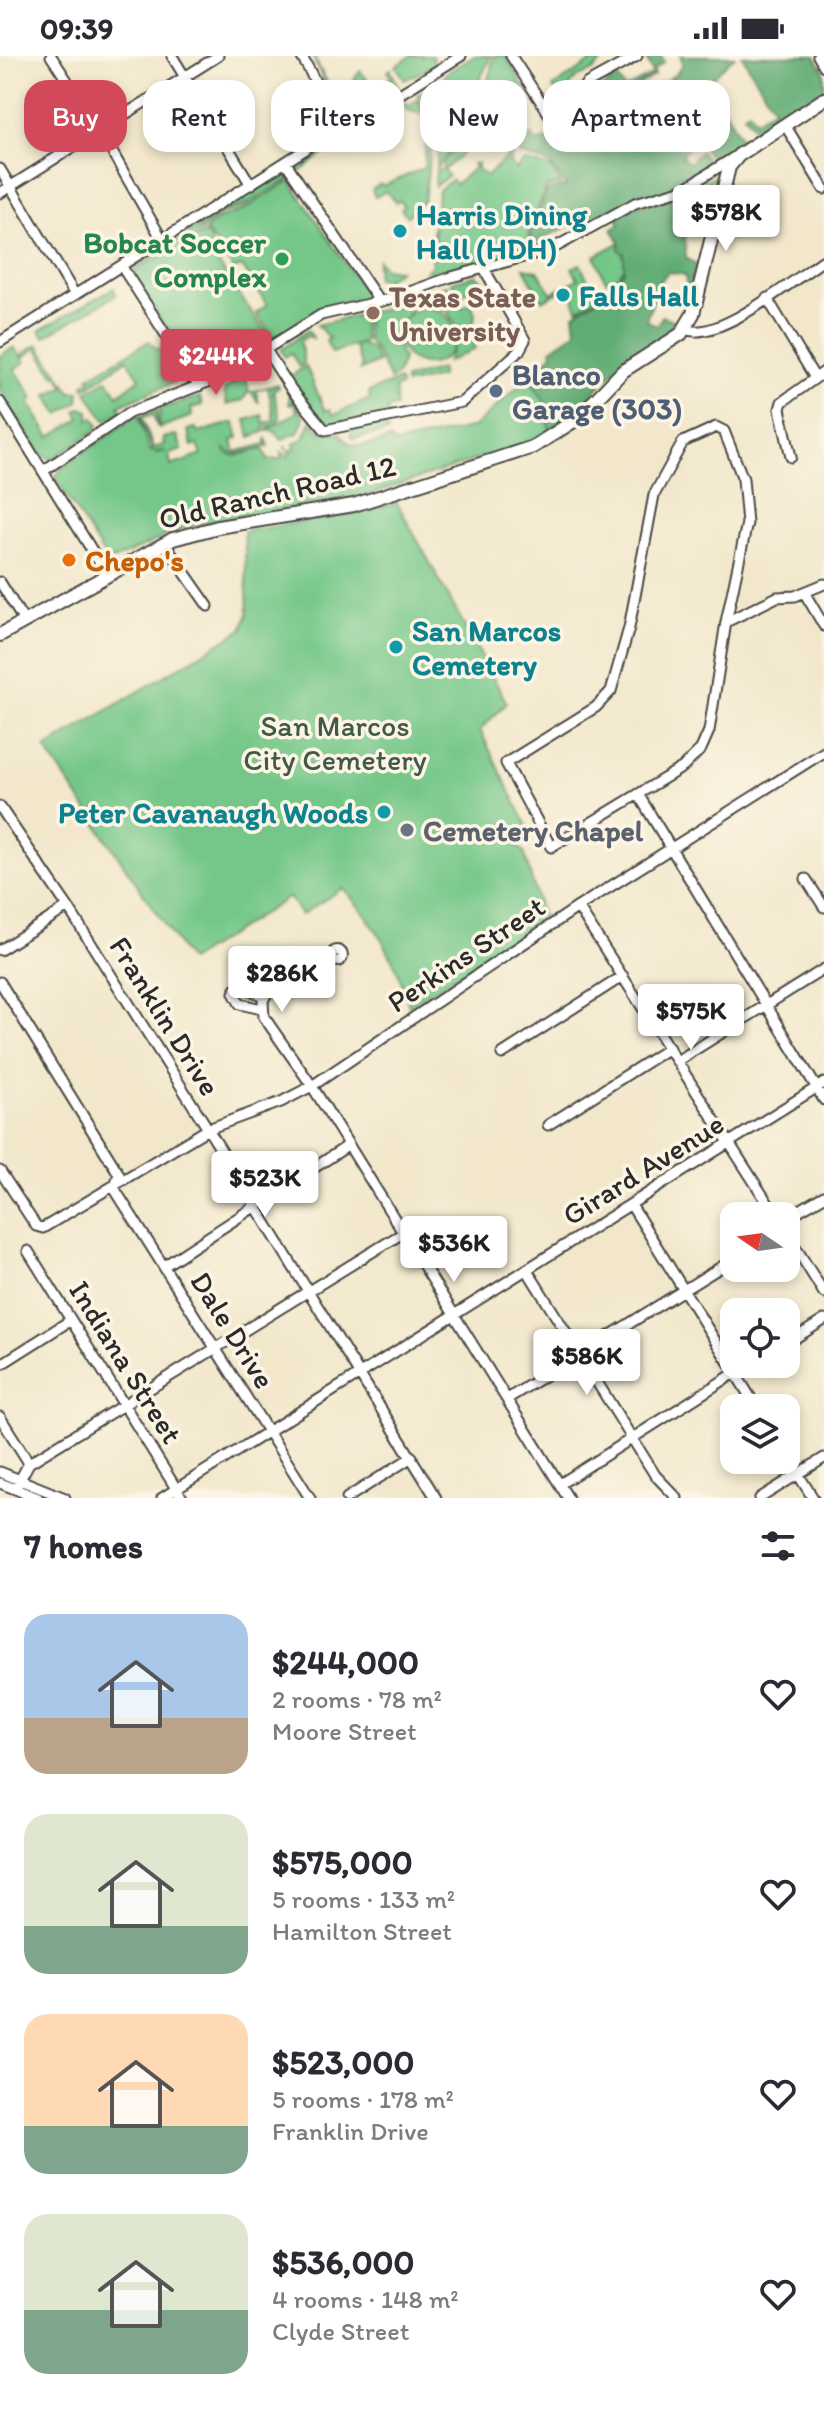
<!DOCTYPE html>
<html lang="en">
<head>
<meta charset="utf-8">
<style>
  body { margin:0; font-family:Itim,sans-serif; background:#f7f7f7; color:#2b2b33; height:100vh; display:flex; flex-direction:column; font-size:30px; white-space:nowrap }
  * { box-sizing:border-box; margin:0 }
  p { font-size:26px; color:#7c7c81 }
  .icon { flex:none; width:44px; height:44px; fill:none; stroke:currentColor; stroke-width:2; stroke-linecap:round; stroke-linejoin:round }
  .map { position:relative; height:1442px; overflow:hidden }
  .details { display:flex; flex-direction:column; background:#fff; flex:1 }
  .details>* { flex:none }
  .guide { position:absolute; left:24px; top:24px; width:776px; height:72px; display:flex; gap:16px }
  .needle { width:52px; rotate:283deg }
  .tools { position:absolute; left:720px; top:1146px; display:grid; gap:16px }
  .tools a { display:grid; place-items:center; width:80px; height:80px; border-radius:16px; background:#fff; box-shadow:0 4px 12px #0003; font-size:40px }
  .price { position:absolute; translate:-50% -68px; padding:0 18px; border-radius:8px; background:#fff; color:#222; font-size:26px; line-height:52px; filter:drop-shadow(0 2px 4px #0008) }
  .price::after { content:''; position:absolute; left:50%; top:48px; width:24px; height:18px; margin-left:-12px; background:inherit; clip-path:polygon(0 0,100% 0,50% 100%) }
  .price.current { background:#d1495b; color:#fff }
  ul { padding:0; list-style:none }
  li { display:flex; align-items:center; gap:24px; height:200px; padding:0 24px }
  li span { display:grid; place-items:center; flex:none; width:224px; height:160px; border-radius:24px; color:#555 }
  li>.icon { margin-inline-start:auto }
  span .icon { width:96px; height:96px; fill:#fffc; stroke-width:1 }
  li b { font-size:34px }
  h2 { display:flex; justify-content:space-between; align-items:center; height:96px; padding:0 24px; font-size:34px }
  .pill { padding:0 28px; border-radius:24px; background:#fff; box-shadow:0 4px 12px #0003; font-size:28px; line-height:72px }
  .pill.current { background:#d1495b; color:#fff }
  .status { display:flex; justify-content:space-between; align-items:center; height:56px; padding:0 40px; background:#fff; direction:ltr }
  .status svg { height:22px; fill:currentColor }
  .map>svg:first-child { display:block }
  .green { fill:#75c789; stroke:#50795a; stroke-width:2 }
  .forest { fill:#60ac75; stroke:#466c50; stroke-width:2 }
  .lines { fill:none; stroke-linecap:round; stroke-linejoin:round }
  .minor-casing { stroke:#494743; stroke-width:13 }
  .major-casing { stroke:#494743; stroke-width:16 }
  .minor { stroke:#fff; stroke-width:9 }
  .major { stroke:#fff; stroke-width:12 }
  .culture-dot { fill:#0f9aa8; stroke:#fcf5e5; stroke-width:3 }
  .leisure-dot { fill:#2e9e5b; stroke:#fcf5e5; stroke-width:3 }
  .education-dot { fill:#8d6e63; stroke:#fcf5e5; stroke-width:3 }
  .service-dot { fill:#5c6f8a; stroke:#fcf5e5; stroke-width:3 }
  .food-dot { fill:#e8710a; stroke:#fcf5e5; stroke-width:3 }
  .worship-dot { fill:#6b7280; stroke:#fcf5e5; stroke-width:3 }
  .labels { text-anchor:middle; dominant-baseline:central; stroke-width:7; stroke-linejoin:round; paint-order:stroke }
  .culture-label { font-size:30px; font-weight:bold; fill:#0d838f; stroke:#fcf5e5; text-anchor:start }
  .leisure-label { font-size:30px; font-weight:bold; fill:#27864d; stroke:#fcf5e5; text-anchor:end }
  .education-label { font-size:30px; font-weight:bold; fill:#785e54; stroke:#fcf5e5; text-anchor:start }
  .service-label { font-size:30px; font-weight:bold; fill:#4e5e75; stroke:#fcf5e5; text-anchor:start }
  .street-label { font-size:30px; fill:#2b2b2b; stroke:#fcf5e5 }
  .food-label { font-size:30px; font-weight:bold; fill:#c56008; stroke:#fcf5e5; text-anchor:start }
  .park-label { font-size:30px; fill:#415a47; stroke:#fcf5e5 }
  .worship-label { font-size:30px; font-weight:bold; fill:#5b616d; stroke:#fcf5e5; text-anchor:start }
</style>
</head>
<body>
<div class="status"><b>09:39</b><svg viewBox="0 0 49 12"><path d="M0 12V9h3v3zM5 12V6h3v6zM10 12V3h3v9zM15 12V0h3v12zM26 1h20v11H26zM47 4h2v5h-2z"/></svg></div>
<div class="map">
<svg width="824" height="1442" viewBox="0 0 824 1442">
  <rect width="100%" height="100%" fill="#fcf5e5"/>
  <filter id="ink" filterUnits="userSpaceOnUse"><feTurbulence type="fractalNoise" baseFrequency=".0125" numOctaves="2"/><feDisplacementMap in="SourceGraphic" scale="16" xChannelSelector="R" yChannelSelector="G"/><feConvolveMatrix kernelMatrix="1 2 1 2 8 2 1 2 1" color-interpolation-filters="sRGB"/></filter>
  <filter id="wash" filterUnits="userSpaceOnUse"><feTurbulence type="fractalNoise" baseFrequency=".006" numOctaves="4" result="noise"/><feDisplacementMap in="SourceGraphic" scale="32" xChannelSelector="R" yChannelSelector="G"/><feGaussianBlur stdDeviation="1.8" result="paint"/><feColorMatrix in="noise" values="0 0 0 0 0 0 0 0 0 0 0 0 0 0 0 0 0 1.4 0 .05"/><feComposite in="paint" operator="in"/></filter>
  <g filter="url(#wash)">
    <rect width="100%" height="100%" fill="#f2e7cb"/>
    <path class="green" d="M 411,0 L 432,0 L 435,9 L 405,24 L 396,10 Z
      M 473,0 L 491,0 L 478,27 L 481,33 L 487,29 L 494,0 L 506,0 L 527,38 L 521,37 L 522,42 L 496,62 L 494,68 L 476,80 L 472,75 L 483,75 L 491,66 L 486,58 L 489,55 L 480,41 L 476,43 L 469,33 L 444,51 L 442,48 L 445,18 Z
      M 601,0 L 607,0 L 593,15 L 576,22 L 560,44 L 553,31 Z
      M 313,1 L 340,48 L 339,65 L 330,72 L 328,35 Z
      M 391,13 L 398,31 L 373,48 L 368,47 L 353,25 L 360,15 L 375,32 L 391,22 L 388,15 Z
      M 435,28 L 432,56 L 417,39 Z
      M 417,44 L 431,61 L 432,77 L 427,80 L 428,66 L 423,58 L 406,54 L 405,48 L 398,51 L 406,46 L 409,49 Z
      M 458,46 L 461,50 L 456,56 L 475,86 L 444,114 L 448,120 L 435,130 L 436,116 L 443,112 L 444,103 L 452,97 L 454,80 L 448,75 L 444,54 Z
      M 442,75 L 451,83 L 450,96 L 436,113 Z
      M 337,79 L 321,89 L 325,97 L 298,117 L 298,107 L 312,98 L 322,83 Z
      M 432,84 L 424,145 L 407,160 L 401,153 L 404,150 L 399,144 L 396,147 L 386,135 L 375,141 L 372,134 L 380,128 L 383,130 L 424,112 L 426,87 Z
      M 503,89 L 513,98 L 509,106 L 516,114 L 524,105 L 551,112 L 561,128 L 546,131 L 528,179 L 530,194 L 443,218 L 441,215 L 440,219 L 425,225 L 426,215 L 432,210 L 433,193 L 440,197 L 441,191 L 434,182 L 434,171 L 430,192 L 438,135 L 451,124 L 456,128 L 475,111 L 473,108 L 478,107 L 477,113 L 487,120 L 508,100 Z
      M 285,115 L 289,123 L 244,150 L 219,158 L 204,172 L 200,168 Z
      M 290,125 L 366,238 L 360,244 L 321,253 L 273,283 L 256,257 L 267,249 L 242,210 L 234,214 L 206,174 L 219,162 L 243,154 Z
      M 198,169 L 202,174 L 131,214 Z
      M 205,176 L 211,185 L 210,195 L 271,285 L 204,323 L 197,319 L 134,223 L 135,215 Z
      M 619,187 L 626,209 L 612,229 L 604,222 L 595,200 Z
      M 378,204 L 384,212 L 399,214 L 387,223 L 376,223 Z
      M 580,208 L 597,242 L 578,253 L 572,238 L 564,233 L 544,244 L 540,242 L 524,212 L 538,215 L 551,237 L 578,223 L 572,212 Z
      M 476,219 L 484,226 L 459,240 L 451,226 Z
      M 447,229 L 463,251 L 471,246 L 475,258 L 472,277 L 460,275 L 447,255 L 424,245 L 424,237 Z
      M 114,232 L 116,239 L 44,281 L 40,274 Z
      M 415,241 C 410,269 384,266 403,303 L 397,319 L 390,324 L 375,293 L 368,286 L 366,269 L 370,256 L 399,250 Z
      M399 280a28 28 0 1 1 56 0a28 28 0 1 1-56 0Z
      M 367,257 L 363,270 L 365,285 L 332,297 L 326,285 L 329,282 L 317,269 Z
      M 308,274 L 313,282 L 308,280 L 300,285 L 304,308 L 299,311 L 291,297 L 285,301 L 281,294 Z
      M 459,279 L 473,281 L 475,293 L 447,306 Z
      M 149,285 L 157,294 L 162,291 L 180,324 L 119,349 L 122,356 L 105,364 L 87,336 L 107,323 L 118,339 L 140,322 L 127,303 L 85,333 L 83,329 L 91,324 L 89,321 Z
      M 38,288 L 71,336 L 79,336 L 78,346 L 59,358 L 47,339 L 65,330 L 58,319 L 55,320 L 37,292 L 24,301 L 22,298 Z
      M 360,288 L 372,293 L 378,306 L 359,315 L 362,311 L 354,290 Z
      M 14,291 L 25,306 L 15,313 L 33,342 L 29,346 L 50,381 L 80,363 L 76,355 L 81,352 L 89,355 L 89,364 L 93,361 L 98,369 L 96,374 L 52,403 L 42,400 L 0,334 L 0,300 Z
      M 306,310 L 325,355 L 330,353 L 333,359 L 370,343 L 369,336 L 399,324 L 401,330 L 395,332 L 396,351 L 387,353 L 389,359 L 329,372 L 288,322 Z
      M 441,313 L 441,321 L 405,329 L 405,323 Z
      M 245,319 L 249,335 L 243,344 L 227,349 L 224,334 Z
      M 529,321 L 544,345 L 550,375 L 519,390 L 364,440 L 189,470 L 113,504 L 105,501 L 55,421 L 63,411 L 138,359 L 149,394 L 156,397 L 166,395 L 153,396 L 140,360 L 157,354 L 157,371 L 153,359 L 142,361 L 153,392 L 164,389 L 163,382 L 177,379 L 182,394 L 169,398 L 171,410 L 202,399 L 198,389 L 192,390 L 188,374 L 196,372 L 198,377 L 231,367 L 235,367 L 239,382 L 232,384 L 235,396 L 266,388 L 266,382 L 269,390 L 234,399 L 225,393 L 227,398 L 236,400 L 263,393 L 268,404 L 281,403 L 281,396 L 288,401 L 290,398 L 284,390 L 288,395 L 295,393 L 294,388 L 304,382 L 311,365 L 321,376 L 340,377 C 351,398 372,387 391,383 L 394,388 L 474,371 Z
      M 277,328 L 278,332 L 273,334 L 280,362 L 275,369 L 264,372 L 264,376 L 250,381 L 246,364 L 262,359 L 264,367 L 274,364 L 268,331 L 256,334 L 259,347 L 251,336 Z
      M 289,336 L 304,362 L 298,377 L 282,383 L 274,375 L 266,375 L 297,356 L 294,347 L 289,348 Z
      M 200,341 L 202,349 L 191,352 L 192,360 L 159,372 L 160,352 Z
      M 383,367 L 388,376 L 354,383 L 350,380 L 354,373 Z
      M 397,447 L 507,647 L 480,674 L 530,776 L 513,786 L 524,796 L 543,864 L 409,950 C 395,900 378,871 343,832 L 301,859 L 289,841 L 189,905 L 45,692 L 242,573 L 248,557 L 244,475 L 335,461 Z"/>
    <path class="forest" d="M 645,0 L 661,0 L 664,6 L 654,14 L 655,19 L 638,30 L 649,36 L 676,18 L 683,7 L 680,0 L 735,0 L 705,29 L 716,38 L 743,86 L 715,106 L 696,84 L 681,100 L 689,107 L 700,96 L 712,108 L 697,121 L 579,173 L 576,167 L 537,185 L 538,193 L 533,194 L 530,179 L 547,134 L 566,130 L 550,108 L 521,99 L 504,87 L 505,79 L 510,75 L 519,81 L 533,79 L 534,85 L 553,83 L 571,69 L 562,58 L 567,61 L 589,39 L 584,36 L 588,31 L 589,36 L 597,34 L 597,28 L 601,33 L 611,25 L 608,21 L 616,18 L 625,33 L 653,18 Z
      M 742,0 L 815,0 L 824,15 L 824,35 L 758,78 L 744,58 L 749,55 L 756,64 L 774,52 Z
      M 721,115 L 708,170 L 701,171 L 687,136 Z
      M 685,140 C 693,149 697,161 695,173 L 690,172 L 685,181 L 686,202 L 697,209 L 687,235 L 685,219 L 668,216 L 661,224 L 646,264 L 657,270 L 662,260 L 675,265 L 680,263 L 692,236 L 680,270 L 617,312 L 576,355 L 550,375 L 544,345 L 529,321 L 553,298 L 551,293 L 576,276 L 574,258 L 597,243 L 595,239 L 611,234 L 610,228 L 624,215 L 624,197 L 619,194 L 620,186 L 612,173 L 620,168 L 616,161 L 636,150 Z"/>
  </g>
  <g filter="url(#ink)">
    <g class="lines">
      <g class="minor-casing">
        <path id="minor" d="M 51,0 L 100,75 L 163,185
          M 172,0 L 251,129
          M 511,0 L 551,61 L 574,46 L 586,28 L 637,0
          M 818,0 L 824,10
          M 785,69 L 824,133
          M 319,76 L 343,73 L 461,0
          M 286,107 L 379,245
          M 0,113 L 75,239
          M 0,137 L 218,0
          M 122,211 L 199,330
          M 767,242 L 815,322
          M 685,273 C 717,288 795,222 824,204
          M 0,286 L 306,93 C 335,64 320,30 301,0
          M 266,294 L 291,333 L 325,374 L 462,346 L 519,295 L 525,284 L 483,211
          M 0,346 L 106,517
          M 716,371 L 724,375 L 743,423 L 747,467 L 726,566 L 709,675 L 701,693 L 683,711 L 551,791 L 506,707 L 596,651 L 611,635 L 629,572 L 654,439 L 683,386 Z
          M 791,401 L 780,353 L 782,346 L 824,316
          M 43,415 L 129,357 L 223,320 L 321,259 L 390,243 L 448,222 L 552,193 L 635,147 L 684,133 L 736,100
          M 164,487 L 208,550
          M 0,526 L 24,565
          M 804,536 L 824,570
          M 726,566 L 777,541 L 795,540 L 824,528
          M 638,738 L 824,1044
          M 0,751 L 68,851 L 208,1073 L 436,1442
          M 806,823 L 824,851
          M 578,851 L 776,1160
          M 0,894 L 68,851
          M331.5 900a5.5 5.5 0 1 1 11 0a5.5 5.5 0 1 1-11 0Z
          M 332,899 L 267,937 L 263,945 L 264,961 L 312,1030 L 568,1442
          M 0,926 L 119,1118 L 114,1132 L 310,1442
          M 262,953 L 240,948 L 234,937 L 237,932 L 245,931 L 265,941
          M 502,998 L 623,920
          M 677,1005 L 824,913
          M 548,1069 L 669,992
          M 0,1115 L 36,1170 L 43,1172 L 208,1073 L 281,1046 L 312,1030 L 578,851 L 824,696
          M 631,1149 L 757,1352
          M 786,1162 L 824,1140
          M 786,1176 L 824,1237
          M 28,1195 L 182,1442
          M 164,1210 L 349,1089
          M 527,1214 L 655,1419 L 677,1442
          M 786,1288 L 824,1264
          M 0,1309 L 71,1264
          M 507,1343 L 734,1203
          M 0,1361 L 29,1407
          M 786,1399 L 813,1442
          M 0,1416 L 65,1442
          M 0,1427 L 38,1442
          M 560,1428 L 735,1317
          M 15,1433 L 29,1407 L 403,1177
          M 162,1442 L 824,1027
          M 347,1442 L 412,1401
          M 760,1442 L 824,1402"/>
      </g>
      <g class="major-casing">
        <path id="major" d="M 0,579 L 173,483 L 218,471 L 354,449 L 533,391 L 577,363 L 623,315 L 681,278 L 693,258 L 729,111 L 739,99 L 824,43"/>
      </g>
      <use href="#minor" class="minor"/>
      <use href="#major" class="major"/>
    </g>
  </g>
  <g class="culture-dot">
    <circle cx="400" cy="175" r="8"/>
    <circle cx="563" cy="239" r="8"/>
    <circle cx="396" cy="591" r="8"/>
    <circle cx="384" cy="756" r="8"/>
  </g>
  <circle class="leisure-dot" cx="282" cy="203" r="8"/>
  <circle class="education-dot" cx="373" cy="257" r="8"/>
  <circle class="service-dot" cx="496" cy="335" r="8"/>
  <circle class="food-dot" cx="69" cy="504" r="8"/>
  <circle class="worship-dot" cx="407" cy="774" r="8"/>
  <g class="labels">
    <g class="culture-label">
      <text x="416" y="158">Harris Dining<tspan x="416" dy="34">Hall (HDH)</tspan></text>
      <text x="579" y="239">Falls Hall</text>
      <text x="412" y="574">San Marcos<tspan x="412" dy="34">Cemetery</tspan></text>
      <text x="368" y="756" text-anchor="end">Peter Cavanaugh Woods</text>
    </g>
    <g class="leisure-label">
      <text x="266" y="186">Bobcat Soccer<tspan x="266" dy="34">Complex</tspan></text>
    </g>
    <g class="education-label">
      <text x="389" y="240">Texas State<tspan x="389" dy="34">University</tspan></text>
    </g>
    <g class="service-label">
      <text x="512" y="318">Blanco<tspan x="512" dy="34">Garage (303)</tspan></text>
    </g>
    <g class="street-label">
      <text transform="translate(277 436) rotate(-13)">Old Ranch Road 12</text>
      <text transform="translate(466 898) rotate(-34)">Perkins Street</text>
      <text transform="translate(165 960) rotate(58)">Franklin Drive</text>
      <text transform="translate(643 1113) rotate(-32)">Girard Avenue</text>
      <text transform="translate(233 1274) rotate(58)">Dale Drive</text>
      <text transform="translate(126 1306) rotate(58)">Indiana Street</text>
    </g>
    <g class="food-label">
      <text x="85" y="504">Chepo's</text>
    </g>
    <g class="park-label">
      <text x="335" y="669">San Marcos<tspan x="335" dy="34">City Cemetery</tspan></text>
    </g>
    <g class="worship-label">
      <text x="423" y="774">Cemetery Chapel</text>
    </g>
  </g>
</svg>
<div class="tools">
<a><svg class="needle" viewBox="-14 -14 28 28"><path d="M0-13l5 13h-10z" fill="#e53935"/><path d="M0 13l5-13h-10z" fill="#7c7c81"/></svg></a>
<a><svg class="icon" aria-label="locate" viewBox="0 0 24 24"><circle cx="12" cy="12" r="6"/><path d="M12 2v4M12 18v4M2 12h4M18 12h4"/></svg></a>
<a><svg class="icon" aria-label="layers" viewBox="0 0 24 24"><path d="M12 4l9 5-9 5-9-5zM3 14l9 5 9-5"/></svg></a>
</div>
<b class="price" style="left:726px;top:197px">$578K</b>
<b class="price current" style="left:216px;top:341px">$244K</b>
<b class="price" style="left:282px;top:958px">$286K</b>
<b class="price" style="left:691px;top:996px">$575K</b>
<b class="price" style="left:265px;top:1163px">$523K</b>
<b class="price" style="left:454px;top:1228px">$536K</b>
<b class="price" style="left:587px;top:1341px">$586K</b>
<div class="guide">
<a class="pill current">Buy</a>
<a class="pill">Rent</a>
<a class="pill">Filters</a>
<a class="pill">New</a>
<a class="pill">Apartment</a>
</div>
</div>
<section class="details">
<h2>7 homes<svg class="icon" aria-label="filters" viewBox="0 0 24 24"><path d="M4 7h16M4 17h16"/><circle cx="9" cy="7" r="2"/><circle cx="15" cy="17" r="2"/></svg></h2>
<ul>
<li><span style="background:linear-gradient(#a9c7e8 65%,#b9a48a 0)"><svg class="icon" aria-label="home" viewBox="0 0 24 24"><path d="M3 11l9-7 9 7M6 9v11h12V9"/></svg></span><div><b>$244,000</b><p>2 rooms · 78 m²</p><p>Moore Street</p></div><svg class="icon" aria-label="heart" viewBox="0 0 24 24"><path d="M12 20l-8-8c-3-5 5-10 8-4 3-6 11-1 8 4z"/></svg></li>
<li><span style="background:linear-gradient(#dfe7d0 70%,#7fa58c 0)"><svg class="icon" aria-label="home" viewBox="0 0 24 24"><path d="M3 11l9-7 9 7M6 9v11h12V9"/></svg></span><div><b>$575,000</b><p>5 rooms · 133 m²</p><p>Hamilton Street</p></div><svg class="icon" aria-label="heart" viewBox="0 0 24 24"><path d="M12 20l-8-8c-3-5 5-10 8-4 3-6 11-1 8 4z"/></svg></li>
<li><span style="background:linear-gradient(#ffd9b3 70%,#7fa58c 0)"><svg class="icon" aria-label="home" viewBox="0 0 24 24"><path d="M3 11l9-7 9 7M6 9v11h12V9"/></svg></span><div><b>$523,000</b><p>5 rooms · 178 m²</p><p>Franklin Drive</p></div><svg class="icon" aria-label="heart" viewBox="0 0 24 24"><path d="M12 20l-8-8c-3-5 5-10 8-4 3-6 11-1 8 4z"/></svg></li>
<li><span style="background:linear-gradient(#dfe7d0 60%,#7fa58c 0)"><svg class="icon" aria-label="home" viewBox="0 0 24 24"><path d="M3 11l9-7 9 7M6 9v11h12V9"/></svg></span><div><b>$536,000</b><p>4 rooms · 148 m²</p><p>Clyde Street</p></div><svg class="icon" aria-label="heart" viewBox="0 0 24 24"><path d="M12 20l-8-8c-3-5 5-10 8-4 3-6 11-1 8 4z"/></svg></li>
</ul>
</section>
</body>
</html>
